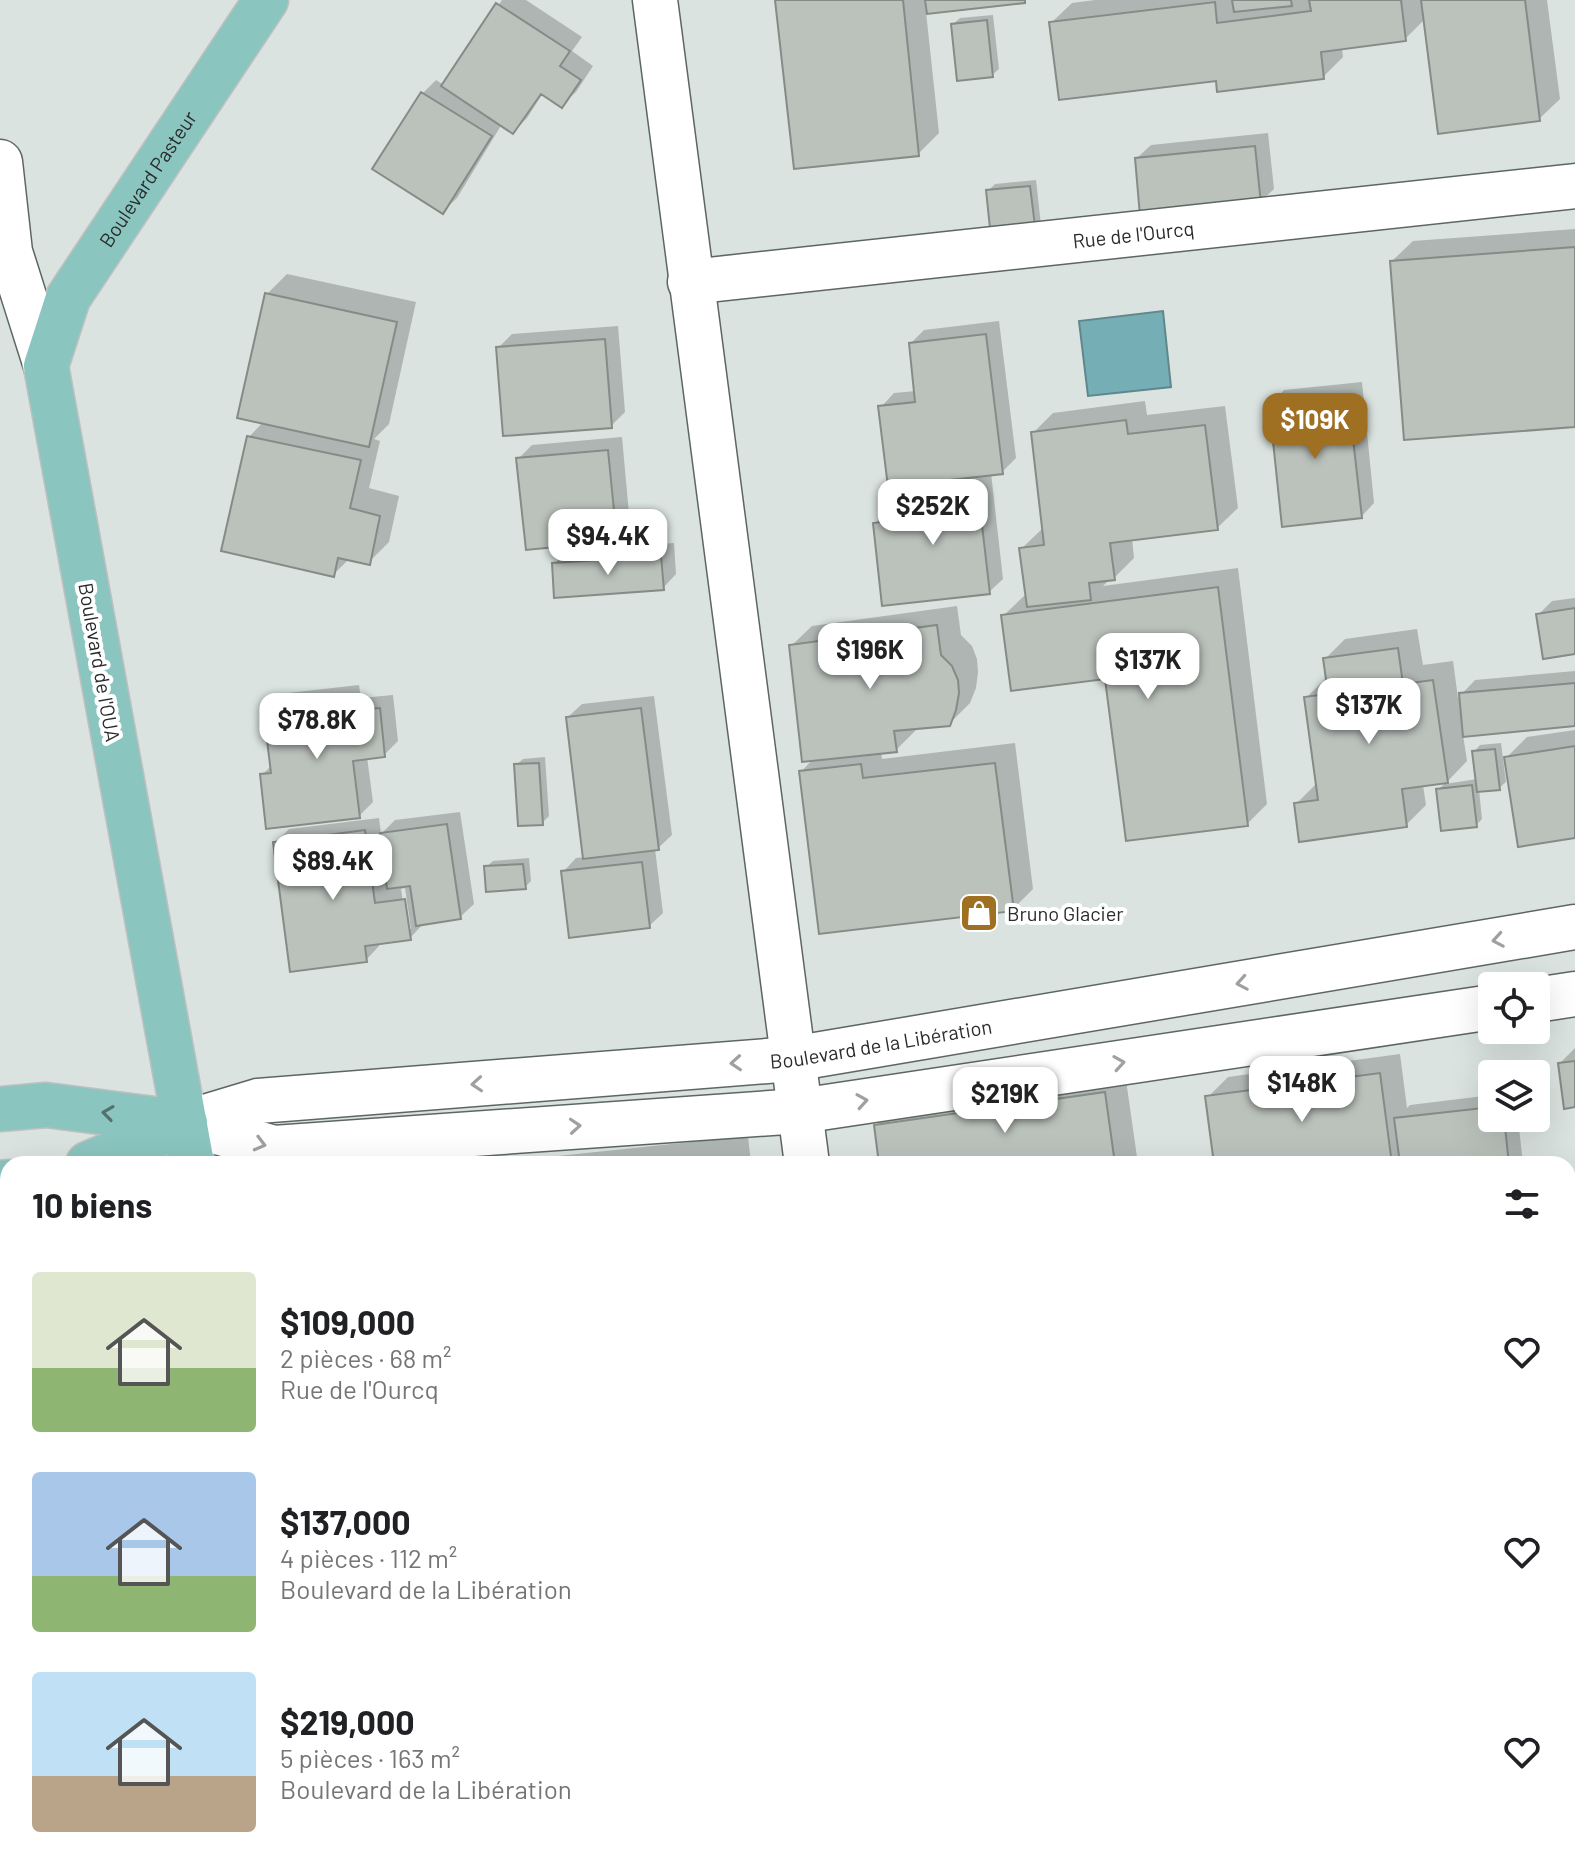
<!DOCTYPE html>
<html lang="fr">
<head>
<meta charset="utf-8">
<style>
  body { margin:0; font-family:Barlow,sans-serif; background:#f2f2f2; color:#202124; height:100vh; display:flex; flex-direction:column; font-size:30px; white-space:nowrap }
  * { box-sizing:border-box; margin:0 }
  p { font-size:26px; color:#757577 }
  .icon { flex:none; width:44px; height:44px; fill:none; stroke:currentColor; stroke-width:2; stroke-linecap:round; stroke-linejoin:round }
  .map { position:relative; flex:1; overflow:hidden }
  .drawer { position:absolute; left:0px; top:1156px; width:1576px; height:714px; display:flex; flex-direction:column; background:#fff; border-radius:24px 24px 0 0; box-shadow:0 8px 32px #0002 }
  .drawer>* { flex:none }
  .fabs { position:absolute; left:1478px; top:972px; display:grid; gap:16px }
  .fabs a { display:grid; place-items:center; width:72px; height:72px; border-radius:8px; background:#fff; box-shadow:0 8px 32px #0002; font-size:40px }
  .price { position:absolute; translate:-50% -68px; padding:0 18px; border-radius:16px; background:#fff; color:#222; font-size:26px; line-height:52px; filter:drop-shadow(0 2px 4px #0008) }
  .price::after { content:''; position:absolute; left:50%; top:48px; width:24px; height:18px; margin-left:-12px; background:inherit; clip-path:polygon(0 0,100% 0,50% 100%) }
  .price.on { background:#9f6f22; color:#fff }
  ul { padding:0; list-style:none }
  li { display:flex; align-items:center; gap:24px; height:200px; padding:0 32px }
  li span { display:grid; place-items:center; flex:none; width:224px; height:160px; border-radius:8px; color:#555 }
  li>.icon { margin-inline-start:auto }
  span .icon { width:96px; height:96px; fill:#fffc; stroke-width:1 }
  li b { font-size:34px }
  h2 { display:flex; justify-content:space-between; align-items:center; height:96px; padding:0 32px; font-size:34px }
  .map>svg:first-child { display:block }
  .water { fill:#76aeb5; stroke:#5f878c; stroke-width:2 }
  .shadow { fill:#0003; fill-rule:evenodd }
  .building { fill:#bbc2bc; stroke:#858b86; stroke-width:2 }
  .lines { fill:none; stroke-linecap:round; stroke-linejoin:round }
  .minor-casing { stroke:#5e6662; stroke-width:47 }
  .major-casing { stroke:#bfc0bf; stroke-width:47 }
  .minor { stroke:#fff; stroke-width:44 }
  .major { stroke:#8bc5c0; stroke-width:44 }
  .oneway { stroke:#9fa0a0 }
  .oneway2 { stroke:#55716e }
  .labels { text-anchor:middle; dominant-baseline:central; stroke-width:8; stroke-linejoin:round; paint-order:stroke }
  .street-label { font-size:20px; fill:#292c2b; stroke:#fff }
  .poi-label { font-size:20px; fill:#292c2b; stroke:#fff; text-anchor:start }
</style>
</head>
<body>
<div class="map">
<svg width="1575" height="1869" viewBox="0 0 1575 1869">
  <rect width="100%" height="100%" fill="#dae3df"/>
  <path class="water" d="M 1163,311 L 1171,387 L 1088,396 L 1079,321 Z"/>
  <path class="shadow" d="M 502,0 L 526,0 L 582,37 L 572,51 L 593,66 L 576,92 L 562,105 L 543,93 L 527,118 L 513,132 L 502,124 L 457,198 L 443,211 L 423,93 L 436,80 L 444,85 Z
    M 777,0 L 1026,0 L 926,12 L 939,133 L 918,154 Z
    M 1095,0 L 1547,0 L 1560,99 L 1539,119 L 1425,19 L 1405,39 L 1342,48 L 1343,57 L 1323,77 L 1218,79 L 1051,23 L 1072,3 Z
    M 993,15 L 999,69 L 992,75 L 953,24 L 960,18 Z
    M 1268,133 L 1274,189 L 1260,202 L 1137,158 L 1151,145 Z
    M 1036,180 L 1041,225 L 1035,232 L 988,191 L 995,184 Z
    M 1575,229 L 1575,425 L 1392,261 L 1413,241 Z
    M 287,274 L 416,302 L 389,424 L 374,439 L 380,441 L 369,488 L 399,496 L 389,542 L 369,562 L 350,558 L 334,574 L 249,437 L 264,421 L 267,294 Z
    M 999,321 L 1016,458 L 1002,472 L 991,473 L 1003,579 L 989,592 L 875,524 L 889,510 L 907,508 L 905,490 L 912,482 L 881,407 L 894,393 L 916,391 L 911,343 L 924,330 Z
    M 618,326 L 625,412 L 611,426 L 498,348 L 512,334 Z
    M 1362,382 L 1374,503 L 1361,517 L 1271,404 L 1284,390 Z
    M 1145,401 L 1147,415 L 1225,406 L 1238,508 L 1217,528 L 1132,538 L 1134,558 L 1114,578 L 1110,579 L 1103,586 L 1238,568 L 1267,804 L 1247,824 L 1107,676 L 1003,616 L 1024,596 L 1027,595 L 1021,549 L 1042,529 L 1044,528 L 1033,433 L 1053,413 Z
    M 622,437 L 630,525 L 616,539 L 518,459 L 532,445 Z
    M 674,543 L 676,574 L 663,588 L 554,564 L 568,550 Z
    M 1575,598 L 1575,652 L 1538,615 L 1552,601 Z
    M 957,606 L 961,635 L 972,646 L 977,659 L 978,672 L 976,688 L 970,703 L 949,724 L 916,727 L 916,730 L 896,750 L 881,751 L 882,759 L 1015,743 L 1033,889 L 1013,909 L 801,772 L 814,758 L 791,646 L 812,626 Z
    M 1417,629 L 1423,665 L 1453,661 L 1458,698 L 1475,680 L 1575,671 L 1575,724 L 1463,735 L 1467,761 L 1445,784 L 1477,779 L 1474,752 L 1480,745 L 1501,743 L 1506,782 L 1499,788 L 1479,790 L 1482,819 L 1476,825 L 1438,790 L 1446,782 L 1423,785 L 1426,805 L 1406,825 L 1296,804 L 1316,784 L 1306,698 L 1326,678 L 1325,659 L 1345,639 Z
    M 359,685 L 361,698 L 393,695 L 398,741 L 384,755 L 367,757 L 373,802 L 359,816 L 262,775 L 272,765 L 265,708 L 279,694 Z
    M 654,696 L 672,835 L 658,848 L 655,849 L 663,913 L 649,926 L 563,872 L 576,858 L 585,857 L 568,717 L 582,704 Z
    M 1575,730 L 1575,836 L 1507,757 L 1527,737 Z
    M 545,757 L 549,816 L 542,823 L 516,765 L 523,759 Z
    M 460,812 L 474,904 L 460,917 L 423,924 L 410,938 L 379,942 L 379,946 L 366,960 L 275,843 L 289,829 L 379,818 L 381,834 L 395,820 ZM 405,888 L 411,929 L 407,929 L 401,889 Z
    M 529,858 L 531,881 L 525,887 L 486,867 L 493,861 Z
    M 1575,1048 L 1575,1105 L 1560,1063 Z
    M 1400,1054 L 1407,1108 L 1410,1105 L 1492,1095 L 1492,1118 L 1518,1118 L 1523,1164 L 1216,1164 L 1208,1097 L 1228,1077 Z
    M 1125,1073 L 1138,1164 L 882,1164 L 876,1126 L 896,1105 Z
    M 748,1136 L 751,1164 L 524,1164 L 529,1159 Z
    M 492,1156 L 493,1164 L 434,1164 Z
    M 1574,1395 L 1575,1409 L 1575,1651 L 1568,1652 L 1568,1396 Z
    M 1050,1862 L 1060,1862 L 1061,1869 L 1006,1869 Z
    M 1405,1862 L 1485,1862 L 1486,1869 L 1466,1869 L 1481,1867 L 1481,1863 L 1427,1869 L 1359,1869 L 1361,1866 Z"/>
  <path class="building" d="M 775,0 L 903,0 L 919,156 L 794,169 Z
    M 925,0 L 1025,0 L 1025,3 L 927,14 Z
    M 1232,0 L 1291,0 L 1292,6 L 1234,12 Z
    M 1309,0 L 1401,0 L 1406,41 L 1321,52 L 1324,79 L 1217,92 L 1216,81 L 1059,100 L 1049,22 L 1215,2 L 1217,23 L 1311,11 Z
    M 1421,0 L 1525,0 L 1540,121 L 1438,134 Z
    M 496,3 L 570,51 L 560,66 L 581,80 L 562,108 L 541,94 L 513,134 L 441,86 Z
    M 987,20 L 993,77 L 957,81 L 951,24 Z
    M 421,92 L 492,136 L 443,214 L 372,169 Z
    M 1255,146 L 1261,204 L 1140,216 L 1135,158 Z
    M 1030,186 L 1036,234 L 991,238 L 986,190 Z
    M 1575,247 L 1575,427 L 1404,440 L 1390,261 Z
    M 265,293 L 397,322 L 369,447 L 237,418 Z
    M 986,334 L 1003,474 L 888,487 L 878,406 L 915,402 L 909,343 Z
    M 605,339 L 612,428 L 503,436 L 496,347 Z
    M 1348,395 L 1362,518 L 1282,527 L 1269,403 Z
    M 1126,420 L 1128,434 L 1205,425 L 1218,530 L 1110,543 L 1115,580 L 1089,583 L 1091,600 L 1027,607 L 1019,548 L 1044,545 L 1031,432 Z
    M 247,436 L 361,460 L 350,508 L 380,516 L 370,565 L 338,558 L 334,577 L 221,551 Z
    M 608,450 L 617,541 L 526,550 L 516,458 Z
    M 977,482 L 990,594 L 882,606 L 873,523 L 906,519 L 903,489 Z
    M 661,556 L 664,590 L 554,598 L 552,563 Z
    M 1218,587 L 1248,826 L 1126,841 L 1105,679 L 1011,691 L 1001,615 Z
    M 1575,608 L 1575,654 L 1543,659 L 1536,614 Z
    M 937,625 L 941,655 L 952,666 L 958,680 L 959,693 L 956,710 L 950,726 L 894,731 L 897,752 L 802,762 L 789,645 Z
    M 1398,648 L 1403,684 L 1433,680 L 1448,783 L 1402,789 L 1407,827 L 1299,842 L 1294,803 L 1318,800 L 1304,697 L 1328,694 L 1323,658 Z
    M 1575,683 L 1575,726 L 1463,737 L 1459,693 Z
    M 346,698 L 348,711 L 380,708 L 385,757 L 353,761 L 360,818 L 266,829 L 260,774 L 271,773 L 263,707 Z
    M 641,708 L 659,850 L 583,859 L 566,717 Z
    M 1575,746 L 1575,838 L 1518,847 L 1504,757 Z
    M 1495,749 L 1500,790 L 1477,792 L 1472,751 Z
    M 539,763 L 543,825 L 518,826 L 514,764 Z
    M 995,763 L 1014,911 L 819,934 L 799,771 L 861,764 L 863,778 Z
    M 1472,785 L 1477,827 L 1441,831 L 1436,789 Z
    M 447,824 L 461,919 L 416,926 L 410,886 L 387,889 L 380,833 Z
    M 365,830 L 375,903 L 405,899 L 411,940 L 365,946 L 367,962 L 290,972 L 273,842 Z
    M 642,862 L 650,928 L 569,938 L 561,871 Z
    M 523,864 L 526,889 L 486,892 L 484,866 Z
    M 1575,1061 L 1575,1107 L 1564,1109 L 1558,1063 Z
    M 1380,1073 L 1392,1164 L 1214,1164 L 1205,1096 Z
    M 1105,1092 L 1115,1164 L 879,1164 L 874,1125 Z
    M 1492,1107 L 1492,1118 L 1504,1118 L 1509,1164 L 1400,1164 L 1394,1118 Z
    M 1575,1269 L 1575,1324 L 1569,1270 Z
    M 1568,1479 L 1570,1497 L 1575,1497 L 1575,1542 L 1568,1543 Z
    M 1575,1545 L 1575,1653 L 1568,1654 L 1568,1546 Z"/>
  <g class="lines">
    <g class="minor-casing">
      <g id="minor">
        <path d="M 655,0 L 807,1164"/>
        <path d="M 0,162 L 10,252 L 46,366"/>
        <path id="s1" d="M 690,282 L 1575,186"/>
        <path d="M 1536,1000 L 1575,994"/>
        <path id="s2" d="M 185,1123 L 258,1101 L 792,1059 L 1575,927"/>
        <path d="M 185,1123 L 274,1148 L 800,1111 L 1492,1007"/>
        <path d="M 1568,1774 L 1575,1773"/>
        <path d="M 904,1862 L 905,1869"/>
        <path d="M 748,1869 L 813,1862"/>
      </g>
    </g>
    <g class="major-casing">
      <g id="major">
        <path d="M 0,1109 L 46,1105 L 185,1123"/>
        <path d="M 88,1164 L 183,1124"/>
        <path id="s3" d="M 192,1164 L 46,366 L 68,298 L 266,0"/>
        <path d="M 0,1183 L 8,1182"/>
        <path d="M 306,1862 L 307,1869"/>
      </g>
    </g>
    <use href="#minor" class="minor"/>
    <use href="#major" class="major"/>
  </g>
  <defs><path id="oneway-chevron" d="M-2-3.5L2.5 0L-2 3.5" fill="none" stroke-width="1.6" stroke-linecap="round" stroke-linejoin="round" transform="scale(2)"/></defs>
  <g class="oneway">
    <use href="#oneway-chevron" transform="translate(1498 940) rotate(170)"/>
    <use href="#oneway-chevron" transform="translate(1242 983) rotate(170)"/>
    <use href="#oneway-chevron" transform="translate(736 1063) rotate(176)"/>
    <use href="#oneway-chevron" transform="translate(1119 1063) rotate(-9)"/>
    <use href="#oneway-chevron" transform="translate(477 1084) rotate(176)"/>
    <use href="#oneway-chevron" transform="translate(862 1101) rotate(-9)"/>
    <use href="#oneway-chevron" transform="translate(575 1126) rotate(-4)"/>
    <use href="#oneway-chevron" transform="translate(260 1144) rotate(15)"/>
  </g>
  <use class="oneway2" href="#oneway-chevron" transform="translate(108 1113) rotate(-172)"/>
  <defs>
    <g id="shop-square" transform="scale(2)"><rect x="-9" y="-9" width="18" height="18" rx="4" fill="#9f6f22" stroke="#fff"/><path d="M-5-2.5h2.3a2.7 3.5 0 0 1 5.4 0H5L5.5 6h-11ZM-1.5-2.5h3a1.5 2.3 0 0 0-3 0Z" fill="#fff"/></g>
  </defs>
  <g fill-rule="evenodd">
    <use href="#shop-square" x="979" y="913"/>
  </g>
  <g class="labels">
    <g class="street-label">
      <text stroke="none"><textPath href="#s3" startOffset="1026">Boulevard Pasteur</textPath></text>
      <text stroke="none"><textPath href="#s1" startOffset="446">Rue de l'Ourcq</textPath></text>
      <text transform="translate(100 662) rotate(80)">Boulevard de l'OUA</text>
      <text stroke="none"><textPath href="#s2" startOffset="702">Boulevard de la Libération</textPath></text>
    </g>
    <g class="poi-label">
      <text x="1007" y="913">Bruno Glacier</text>
    </g>
  </g>
</svg>
<div class="fabs">
<a><svg class="icon" aria-label="locate" viewBox="0 0 24 24"><circle cx="12" cy="12" r="6"/><path d="M12 2v4M12 18v4M2 12h4M18 12h4"/></svg></a>
<a><svg class="icon" aria-label="layers" viewBox="0 0 24 24"><path d="M12 4l9 5-9 5-9-5zM3 14l9 5 9-5"/></svg></a>
</div>
<b class="price on" style="left:1315px;top:461px">$109K</b>
<b class="price" style="left:933px;top:547px">$252K</b>
<b class="price" style="left:608px;top:577px">$94.4K</b>
<b class="price" style="left:870px;top:691px">$196K</b>
<b class="price" style="left:1148px;top:701px">$137K</b>
<b class="price" style="left:1369px;top:746px">$137K</b>
<b class="price" style="left:317px;top:761px">$78.8K</b>
<b class="price" style="left:333px;top:902px">$89.4K</b>
<b class="price" style="left:1302px;top:1124px">$148K</b>
<b class="price" style="left:1005px;top:1135px">$219K</b>
<section class="drawer">
<h2>10 biens<svg class="icon" aria-label="filters" viewBox="0 0 24 24"><path d="M4 7h16M4 17h16"/><circle cx="9" cy="7" r="2"/><circle cx="15" cy="17" r="2"/></svg></h2>
<ul>
<li><span style="background:linear-gradient(#dfe7d0 60%,#8fb573 0)"><svg class="icon" aria-label="home" viewBox="0 0 24 24"><path d="M3 11l9-7 9 7M6 9v11h12V9"/></svg></span><div><b>$109,000</b><p>2 pièces · 68 m²</p><p>Rue de l'Ourcq</p></div><svg class="icon" aria-label="heart" viewBox="0 0 24 24"><path d="M12 20l-8-8c-3-5 5-10 8-4 3-6 11-1 8 4z"/></svg></li>
<li><span style="background:linear-gradient(#a9c7e8 65%,#8fb573 0)"><svg class="icon" aria-label="home" viewBox="0 0 24 24"><path d="M3 11l9-7 9 7M6 9v11h12V9"/></svg></span><div><b>$137,000</b><p>4 pièces · 112 m²</p><p>Boulevard de la Libération</p></div><svg class="icon" aria-label="heart" viewBox="0 0 24 24"><path d="M12 20l-8-8c-3-5 5-10 8-4 3-6 11-1 8 4z"/></svg></li>
<li><span style="background:linear-gradient(#bfe0f5 65%,#b9a48a 0)"><svg class="icon" aria-label="home" viewBox="0 0 24 24"><path d="M3 11l9-7 9 7M6 9v11h12V9"/></svg></span><div><b>$219,000</b><p>5 pièces · 163 m²</p><p>Boulevard de la Libération</p></div><svg class="icon" aria-label="heart" viewBox="0 0 24 24"><path d="M12 20l-8-8c-3-5 5-10 8-4 3-6 11-1 8 4z"/></svg></li>
</ul>
</section>
</div>
</body>
</html>
